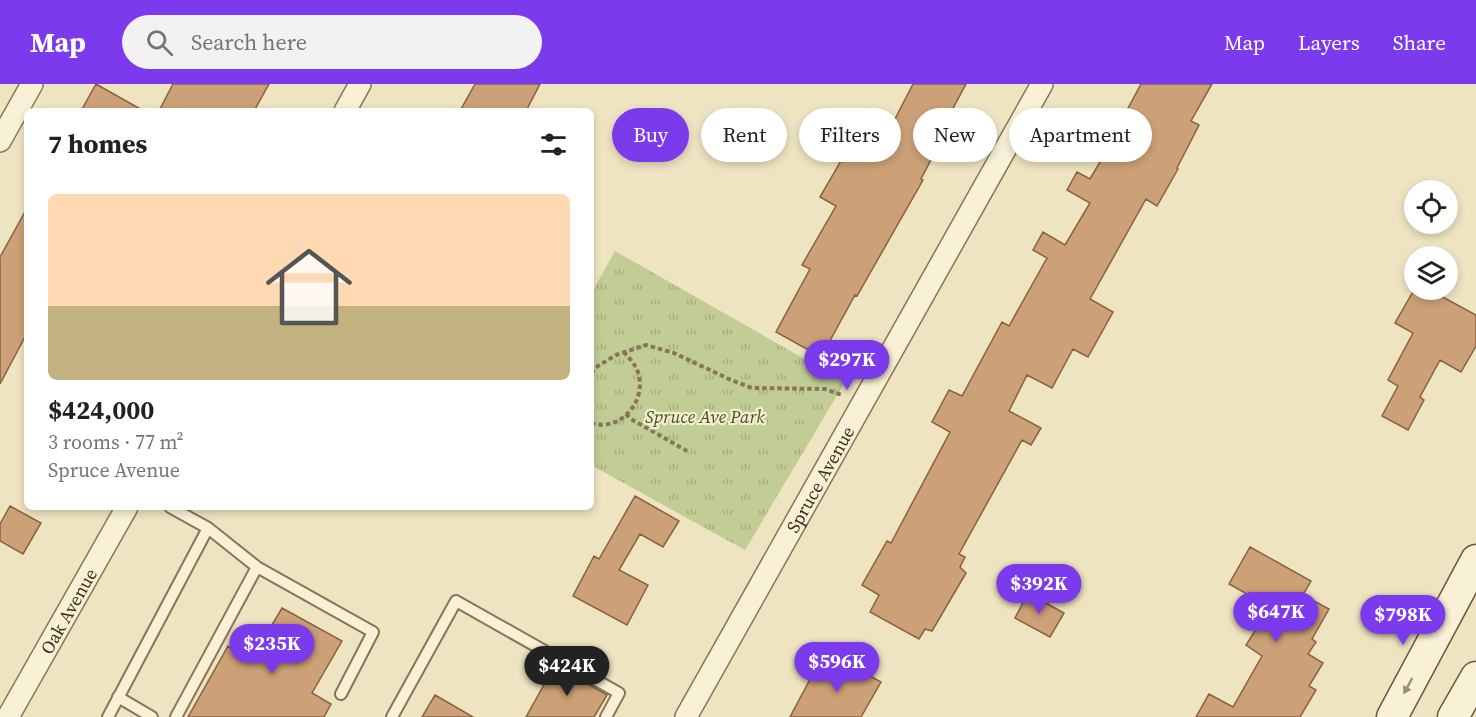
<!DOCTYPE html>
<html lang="en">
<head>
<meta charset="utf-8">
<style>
  body { margin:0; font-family:"Source Serif 4",serif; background:#f2f2f2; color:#202124; height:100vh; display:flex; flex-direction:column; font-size:22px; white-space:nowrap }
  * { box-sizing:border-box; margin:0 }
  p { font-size:20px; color:#757577 }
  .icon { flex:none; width:33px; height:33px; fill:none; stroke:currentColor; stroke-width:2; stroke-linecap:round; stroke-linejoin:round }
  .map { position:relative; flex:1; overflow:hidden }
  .drawer { position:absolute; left:24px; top:24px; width:570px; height:402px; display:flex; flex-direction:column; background:#fff; border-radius:9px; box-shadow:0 3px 9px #0003 }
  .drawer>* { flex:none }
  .hud { position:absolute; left:612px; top:24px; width:570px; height:54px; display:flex; gap:12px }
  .tools { position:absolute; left:1404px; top:96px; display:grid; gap:12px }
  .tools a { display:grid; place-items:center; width:54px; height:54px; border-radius:50%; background:#fff; box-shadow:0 3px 9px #0003; font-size:30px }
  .price { position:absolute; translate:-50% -51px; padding:0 14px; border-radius:21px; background:#7c3aed; color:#fff; font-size:20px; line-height:39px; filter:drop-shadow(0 2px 3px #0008) }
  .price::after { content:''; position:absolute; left:50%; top:36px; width:18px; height:14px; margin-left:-9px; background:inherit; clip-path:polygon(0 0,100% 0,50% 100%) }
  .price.selected { background:#222; color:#fff }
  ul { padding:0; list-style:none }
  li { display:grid; align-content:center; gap:12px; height:318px; padding:0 24px }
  li span { display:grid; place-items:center; height:186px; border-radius:9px; color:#555 }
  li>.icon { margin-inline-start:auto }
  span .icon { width:108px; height:108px; fill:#fffc; stroke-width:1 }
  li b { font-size:26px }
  h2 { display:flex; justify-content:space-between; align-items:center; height:72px; padding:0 24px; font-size:26px }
  .chip { padding:0 21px; border-radius:27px; background:#fff; box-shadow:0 3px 9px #0003; font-size:21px; line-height:54px }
  .chip.selected { background:#7c3aed; color:#fff }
  header { display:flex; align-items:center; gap:36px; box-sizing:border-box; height:84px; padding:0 30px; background:#7c3aed; color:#fff }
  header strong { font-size:28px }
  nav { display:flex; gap:33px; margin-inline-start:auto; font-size:21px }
  .search { width:420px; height:54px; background:#f2f2f2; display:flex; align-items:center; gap:15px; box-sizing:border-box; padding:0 21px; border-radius:33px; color:#757577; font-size:22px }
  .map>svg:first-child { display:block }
  .park { fill:url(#park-tufts) }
  .building { fill:#cda177; stroke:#88613e; stroke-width:1.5 }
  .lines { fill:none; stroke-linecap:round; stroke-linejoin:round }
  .service-casing { stroke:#887559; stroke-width:14 }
  .minor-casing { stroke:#887559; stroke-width:24 }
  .secondary-casing { stroke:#6a563c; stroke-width:33 }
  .path { stroke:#887559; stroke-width:4; stroke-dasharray:4.5 3; stroke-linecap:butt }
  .service { stroke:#f9f1d5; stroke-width:10 }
  .minor { stroke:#f9f1d5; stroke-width:21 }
  .secondary { stroke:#f9f1d5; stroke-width:30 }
  .oneway { fill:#988e79 }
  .labels { text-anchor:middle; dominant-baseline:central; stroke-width:4.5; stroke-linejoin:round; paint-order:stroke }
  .park-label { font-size:18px; font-style:italic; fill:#445423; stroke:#f6eed1 }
  .street-label { font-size:18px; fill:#382c1d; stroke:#f6eed1 }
</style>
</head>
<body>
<header>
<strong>Map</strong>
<div class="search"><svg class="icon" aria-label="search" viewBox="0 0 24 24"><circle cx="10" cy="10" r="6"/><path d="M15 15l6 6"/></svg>Search here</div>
<nav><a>Map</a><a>Layers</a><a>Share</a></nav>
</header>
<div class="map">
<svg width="1476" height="633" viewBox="0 0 1476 633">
  <defs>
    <pattern id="park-tufts" width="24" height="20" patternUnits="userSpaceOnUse" patternTransform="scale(1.5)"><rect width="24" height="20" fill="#c2cc95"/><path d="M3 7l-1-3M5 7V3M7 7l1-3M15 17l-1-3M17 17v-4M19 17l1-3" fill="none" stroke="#a7af80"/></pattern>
  </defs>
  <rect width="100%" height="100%" fill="#eee4c1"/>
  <path class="park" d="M 615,167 L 845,298 L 745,466 L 591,381 L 591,210 Z"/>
  <path class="building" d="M 96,0 L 144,27 L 81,27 Z
    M 173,0 L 269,0 L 254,27 L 159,27 Z
    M 475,0 L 540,0 L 526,27 L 460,27 Z
    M 913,0 L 966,0 L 950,30 L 954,32 L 921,95 L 923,96 L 857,212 L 855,211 L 821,273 L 776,248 L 810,185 L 802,181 L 836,122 L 820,113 L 853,56 L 877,70 Z
    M 1141,0 L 1212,0 L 1191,37 L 1199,41 L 1177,84 L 1178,85 L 1157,122 L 1146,115 L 1090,215 L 1113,228 L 1088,273 L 1073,265 L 1052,304 L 1027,291 L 1009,327 L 1041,344 L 1031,361 L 1022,356 L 959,470 L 965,473 L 960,483 L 966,489 L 932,547 L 925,545 L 919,555 L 870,528 L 879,511 L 862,501 L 887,457 L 891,459 L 950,348 L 932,338 L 949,306 L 962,312 L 1002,238 L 1009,242 L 1047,174 L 1033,166 L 1043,148 L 1065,161 L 1090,119 L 1067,106 L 1077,88 L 1090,95 L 1120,44 L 1118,43 Z
    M 27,124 L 27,249 L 0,300 L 0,173 Z
    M 1414,206 L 1430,206 L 1476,231 L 1476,262 L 1461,288 L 1440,276 L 1420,313 L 1424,316 L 1408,346 L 1382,332 L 1398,302 L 1388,296 L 1413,249 L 1395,239 Z
    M 635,412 L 679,437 L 663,463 L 640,450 L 619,486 L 648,501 L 627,541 L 573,512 L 594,472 L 599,475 Z
    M 10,422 L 41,439 L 23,470 L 0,457 L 0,440 Z
    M 1250,463 L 1311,497 L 1303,511 L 1329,525 L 1312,555 L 1316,558 L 1308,570 L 1323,579 L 1309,602 L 1316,606 L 1300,633 L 1196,633 L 1209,610 L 1233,623 L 1262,572 L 1246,561 L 1270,523 L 1229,500 Z
    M 1028,509 L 1064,529 L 1050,553 L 1015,534 Z
    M 282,524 L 342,557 L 312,609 L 331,620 L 324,633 L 188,633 L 228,562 L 251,576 Z
    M 834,572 L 881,598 L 861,633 L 790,633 L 816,584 L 825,589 Z
    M 555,581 L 607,611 L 594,633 L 526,633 Z
    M 435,611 L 473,633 L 422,633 Z"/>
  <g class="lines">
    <g class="service-casing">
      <path id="service" d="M 170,423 L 208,444 L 257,483
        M 118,613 L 152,633
        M 108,633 L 208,444
        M 176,633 L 257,483 L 373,548 L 341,610
        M 392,633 L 456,517 L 619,609 L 606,633"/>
    </g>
    <g class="minor-casing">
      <g id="minor">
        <path d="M 345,27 L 360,0"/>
        <path d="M 0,57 L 32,0"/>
        <path id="s1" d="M 8,633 L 127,423"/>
        <path id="s2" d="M 686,633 L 1042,0"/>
      </g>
    </g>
    <g class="secondary-casing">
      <path id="secondary" d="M 1392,633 L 1476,476
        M 1453,633 L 1476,593"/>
    </g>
    <path class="path" d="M 591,289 L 598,282 L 616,271 L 646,261 L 674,269 L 731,296 L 752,304 L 825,305 L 842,311
      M 626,330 L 631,335 L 687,367
      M 591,339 C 619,348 645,320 639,292 C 637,282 630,275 624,268"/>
    <use href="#service" class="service"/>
    <use href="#minor" class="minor"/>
    <use href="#secondary" class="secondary"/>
  </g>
  <defs><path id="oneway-solid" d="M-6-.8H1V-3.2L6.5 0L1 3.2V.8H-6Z" transform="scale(1.5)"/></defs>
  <use class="oneway" href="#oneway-solid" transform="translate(1408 602) rotate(118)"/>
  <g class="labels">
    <g class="park-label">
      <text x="705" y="332">Spruce Ave Park</text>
    </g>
    <g class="street-label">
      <text stroke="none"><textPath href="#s2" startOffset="273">Spruce Avenue</textPath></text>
      <text stroke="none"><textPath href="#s1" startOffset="122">Oak Avenue</textPath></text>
    </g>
  </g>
</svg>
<div class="tools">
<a><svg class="icon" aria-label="locate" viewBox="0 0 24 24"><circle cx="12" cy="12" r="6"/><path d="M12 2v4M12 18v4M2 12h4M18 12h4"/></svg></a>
<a><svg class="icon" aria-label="layers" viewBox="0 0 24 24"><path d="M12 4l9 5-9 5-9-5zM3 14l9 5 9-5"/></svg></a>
</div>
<b class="price" style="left:847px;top:307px">$297K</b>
<b class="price" style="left:1039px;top:531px">$392K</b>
<b class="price" style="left:1276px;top:559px">$647K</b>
<b class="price" style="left:1403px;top:562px">$798K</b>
<b class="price" style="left:272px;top:591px">$235K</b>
<b class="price" style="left:837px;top:609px">$596K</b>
<b class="price selected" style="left:567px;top:613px">$424K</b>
<div class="hud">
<a class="chip selected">Buy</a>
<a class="chip">Rent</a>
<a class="chip">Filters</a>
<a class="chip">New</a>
<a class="chip">Apartment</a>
</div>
<section class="drawer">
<h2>7 homes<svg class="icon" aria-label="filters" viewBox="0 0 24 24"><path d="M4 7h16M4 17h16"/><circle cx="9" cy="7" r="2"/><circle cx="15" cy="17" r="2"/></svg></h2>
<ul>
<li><span style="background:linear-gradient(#ffd9b3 60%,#c2b280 0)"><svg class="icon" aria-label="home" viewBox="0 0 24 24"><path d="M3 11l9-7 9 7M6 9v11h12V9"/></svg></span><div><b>$424,000</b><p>3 rooms · 77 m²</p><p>Spruce Avenue</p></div></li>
</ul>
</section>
</div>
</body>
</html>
